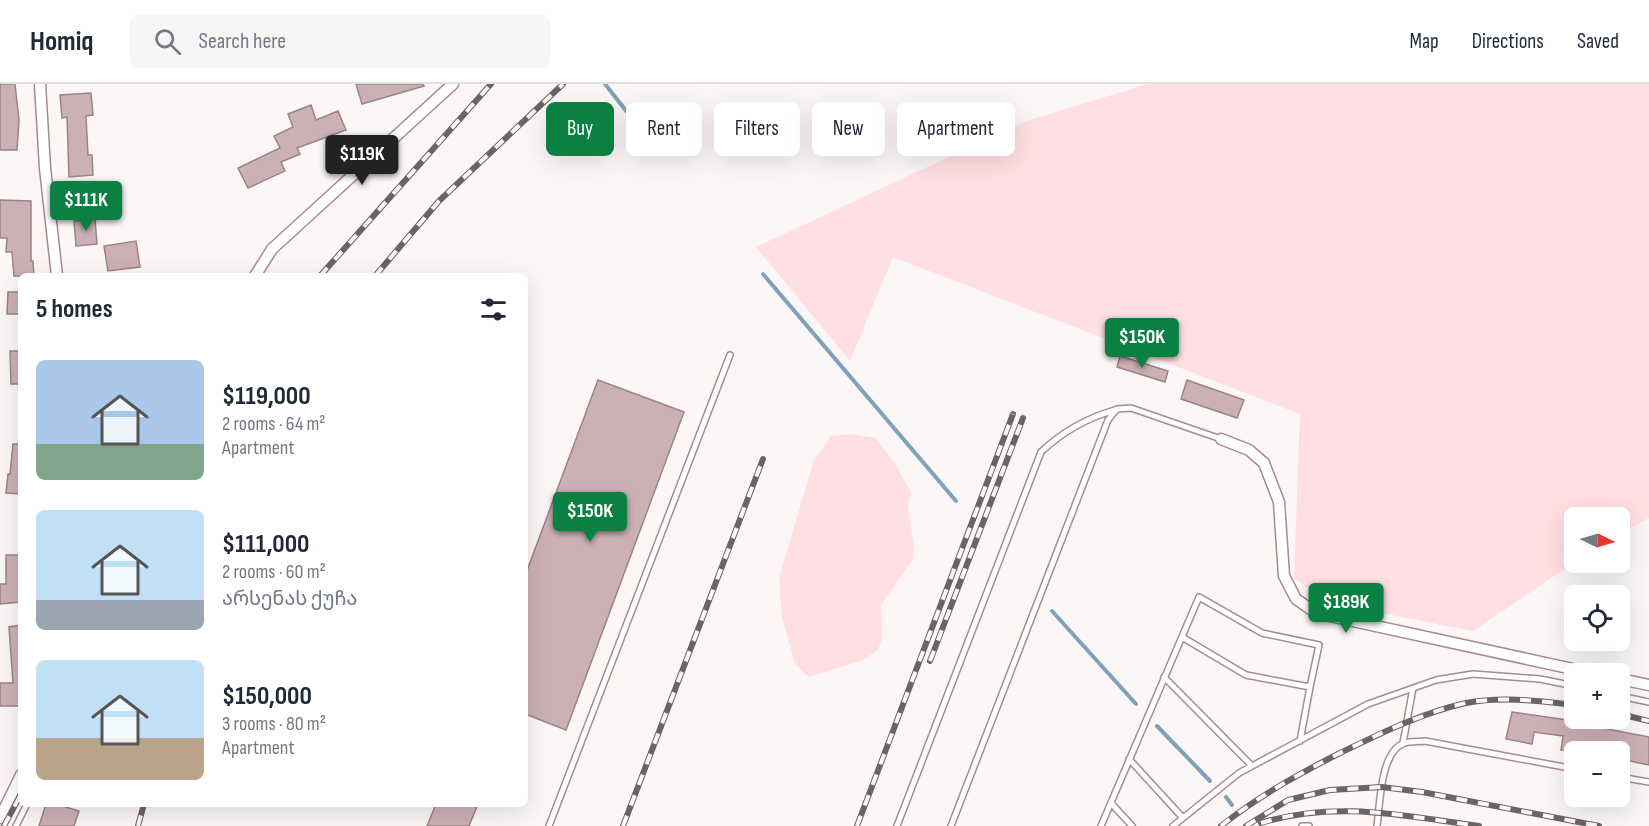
<!DOCTYPE html>
<html lang="en">
<head>
<meta charset="utf-8">
<style>
  body { margin:0; font-family:"Sofia Sans Condensed","Noto Sans Georgian",sans-serif; background:#f6f6f7; color:#1f2937; height:100vh; display:flex; flex-direction:column; font-size:22px; white-space:nowrap }
  * { box-sizing:border-box; margin:0 }
  p { font-size:20px; color:#747a83 }
  .icon { flex:none; width:33px; height:33px; fill:none; stroke:currentColor; stroke-width:2; stroke-linecap:round; stroke-linejoin:round }
  .map { position:relative; flex:1; overflow:hidden }
  .panel { position:absolute; left:18px; top:189px; width:510px; height:534px; display:flex; flex-direction:column; background:#fff; border-radius:9px; box-shadow:0 6px 24px #0002 }
  .panel>* { flex:none }
  .guide { position:absolute; left:546px; top:18px; width:570px; height:54px; display:flex; gap:12px }
  .needle { width:39px; rotate:95deg }
  .buttons { position:absolute; left:1564px; top:423px; display:grid; gap:12px }
  .buttons a { display:grid; place-items:center; width:66px; height:66px; border-radius:9px; background:#fff; box-shadow:0 6px 24px #0002; font-size:30px }
  .price { position:absolute; translate:-50% -51px; padding:0 14px; border-radius:6px; background:#0b8043; color:#fff; font-size:20px; line-height:39px; filter:drop-shadow(0 2px 3px #0008) }
  .price::after { content:''; position:absolute; left:50%; top:36px; width:18px; height:14px; margin-left:-9px; background:inherit; clip-path:polygon(0 0,100% 0,50% 100%) }
  .price.active { background:#222; color:#fff }
  ul { padding:0; list-style:none }
  li { display:flex; align-items:center; gap:18px; height:150px; padding:0 18px }
  li span { display:grid; place-items:center; flex:none; width:168px; height:120px; border-radius:9px; color:#555 }
  li>.icon { margin-inline-start:auto }
  span .icon { width:72px; height:72px; fill:#fffc; stroke-width:1 }
  li b { font-size:26px }
  h2 { display:flex; justify-content:space-between; align-items:center; height:72px; padding:0 18px; font-size:26px }
  .tag { padding:0 21px; border-radius:9px; background:#fff; box-shadow:0 6px 24px #0002; font-size:21px; line-height:54px }
  .tag.active { background:#0b8043; color:#fff }
  header { display:flex; align-items:center; gap:36px; box-sizing:border-box; height:84px; padding:0 30px; background:#fff; border-bottom:2px solid #e0e1e3 }
  header strong { font-size:28px }
  nav { display:flex; gap:33px; margin-inline-start:auto; font-size:21px }
  .search { width:420px; height:54px; background:#f6f6f7; display:flex; align-items:center; gap:15px; box-sizing:border-box; padding:0 21px; border-radius:9px; color:#747a83; font-size:22px }
  .map>svg:first-child { display:block }
  .green { fill:#ffdfe2 }
  .lines { fill:none; stroke-linecap:round; stroke-linejoin:round }
  .stream { stroke:#7ea2b9; stroke-width:4 }
  .building { fill:#ccb1b4; stroke:#9c8386; stroke-width:1.5 }
  .lane-casing { stroke:#a58c8f; stroke-width:8 }
  .street-casing { stroke:#a58c8f; stroke-width:13 }
  .lane { stroke:#fff; stroke-width:5 }
  .street { stroke:#fff; stroke-width:10 }
  .rail-casing { stroke:#6d6364; stroke-width:6 }
  .rail { stroke:#fcf6f7; stroke-width:4; stroke-dasharray:11; stroke-linecap:butt }
</style>
</head>
<body>
<header>
<strong>Homiq</strong>
<div class="search"><svg class="icon" aria-label="search" viewBox="0 0 24 24"><circle cx="10" cy="10" r="6"/><path d="M15 15l6 6"/></svg>Search here</div>
<nav><a>Map</a><a>Directions</a><a>Saved</a></nav>
</header>
<div class="map">
<svg width="1649" height="742" viewBox="0 0 1649 742">
  <rect width="100%" height="100%" fill="#fcf6f7"/>
  <path class="green" d="M 1148,0 L 1649,0 L 1649,434 L 1620,449 L 1620,434 L 1575,434 L 1575,478 L 1473,547 L 1326,518 L 1294,494 L 1300,330 L 893,173 L 850,277 L 756,163 L 1026,37 Z
    M 851,350 L 875,354 L 895,379 L 911,409 L 908,423 L 914,463 L 913,475 L 881,521 L 882,555 L 878,566 L 863,576 L 809,593 L 795,580 L 782,533 L 779,494 L 814,376 L 831,352 Z"/>
  <g class="lines">
    <path class="stream" d="M 605,0 L 642,47
      M 763,190 L 956,417
      M 1052,527 L 1136,620
      M 1157,642 L 1210,697
      M 1226,713 L 1232,721"/>
  </g>
  <path class="building" d="M 0,0 L 15,0 L 19,36 L 17,66 L 0,66 Z
    M 356,0 L 423,0 L 424,2 L 362,20 Z
    M 91,9 L 93,31 L 86,32 L 88,71 L 92,71 L 93,91 L 69,93 L 67,33 L 62,34 L 60,11 Z
    M 311,21 L 316,36 L 338,27 L 346,46 L 297,64 L 300,70 L 281,78 L 285,87 L 248,104 L 238,84 L 280,64 L 274,52 L 293,43 L 288,30 Z
    M 0,116 L 31,117 L 31,177 L 33,177 L 34,192 L 14,192 L 12,168 L 6,168 L 7,154 L 0,154 Z
    M 95,135 L 97,160 L 76,162 L 74,137 Z
    M 136,157 L 140,183 L 108,187 L 104,162 Z
    M 8,208 L 21,208 L 21,230 L 7,230 Z
    M 10,267 L 21,267 L 21,300 L 11,300 Z
    M 1120,272 L 1168,287 L 1165,298 L 1117,283 Z
    M 598,296 L 684,328 L 566,646 L 525,630 L 525,492 Z
    M 1187,296 L 1244,316 L 1237,334 L 1181,315 Z
    M 13,360 L 21,360 L 21,410 L 6,409 L 8,390 L 10,390 Z
    M 6,471 L 21,471 L 21,518 L 0,520 L 0,500 L 6,500 Z
    M 21,541 L 21,622 L 0,622 L 0,599 L 13,599 L 9,543 Z
    M 1512,628 L 1602,641 L 1602,644 L 1649,653 L 1649,681 L 1620,675 L 1620,668 L 1561,666 L 1563,652 L 1534,648 L 1532,660 L 1506,655 Z
    M 46,720 L 56,720 L 79,727 L 74,742 L 39,742 Z
    M 436,720 L 478,720 L 469,742 L 427,742 Z"/>
  <g class="lines">
    <g class="lane-casing">
      <path id="lane" d="M 1182,553 L 1246,591 L 1310,603 L 1300,657
        M 1164,593 L 1252,682
        M 1620,612 L 1649,618
        M 1403,659 L 1413,604
        M 1129,675 L 1183,734
        M 1620,693 L 1649,698
        M 1111,719 L 1132,742
        M 16,742 L 27,720
        M 549,742 L 730,271
        M 897,742 L 1041,368 C 1062,348 1087,334 1115,326
        M 951,742 L 1108,336 L 1117,325 L 1131,324 L 1221,355
        M 1101,742 L 1199,513 L 1262,549 L 1319,561 L 1310,603
        M 1173,742 L 1239,689 L 1368,620 L 1436,596 L 1473,590 L 1540,595 L 1575,602
        M 1302,742 L 1309,742
        M 1377,742 C 1380,721 1380,666 1405,659 C 1411,657 1419,658 1425,657 L 1575,685"/>
    </g>
    <g class="street-casing">
      <path id="street" d="M 40,0 L 45,84 L 57,192
        M 255,192 L 272,165 L 453,0
        M 1221,355 L 1249,366 L 1264,379 L 1279,418 L 1284,492 L 1296,515 L 1316,529 L 1596,590
        M 1620,595 L 1649,601
        M 0,734 L 21,691"/>
    </g>
    <use href="#lane" class="lane"/>
    <use href="#street" class="street"/>
    <g class="rail-casing">
      <path id="rail" d="M 320,192 L 491,0
        M 375,192 L 439,117 L 563,0
        M 930,577 L 1023,334
        M 1620,630 L 1649,637
        M 1261,739 C 1337,716 1403,732 1479,742
        M 4,742 L 21,710
        M 138,742 L 144,720
        M 623,742 L 763,375
        M 857,742 L 1013,330
        M 1221,742 C 1257,713 1297,691 1338,670 C 1379,650 1421,629 1466,619 C 1502,612 1539,617 1575,621
        M 1246,742 L 1288,716 L 1330,706 L 1382,703 L 1422,708 L 1599,742"/>
    </g>
    <use href="#rail" class="rail"/>
  </g>
</svg>
<div class="buttons">
<a><svg class="needle" viewBox="-14 -14 28 28"><path d="M0-13l5 13h-10z" fill="#e53935"/><path d="M0 13l5-13h-10z" fill="#747a83"/></svg></a>
<a><svg class="icon" aria-label="locate" viewBox="0 0 24 24"><circle cx="12" cy="12" r="6"/><path d="M12 2v4M12 18v4M2 12h4M18 12h4"/></svg></a>
<a>+</a>
<a>−</a>
</div>
<b class="price active" style="left:362px;top:102px">$119K</b>
<b class="price" style="left:86px;top:148px">$111K</b>
<b class="price" style="left:1142px;top:285px">$150K</b>
<b class="price" style="left:590px;top:459px">$150K</b>
<b class="price" style="left:1346px;top:550px">$189K</b>
<div class="guide">
<a class="tag active">Buy</a>
<a class="tag">Rent</a>
<a class="tag">Filters</a>
<a class="tag">New</a>
<a class="tag">Apartment</a>
</div>
<section class="panel">
<h2>5 homes<svg class="icon" aria-label="filters" viewBox="0 0 24 24"><path d="M4 7h16M4 17h16"/><circle cx="9" cy="7" r="2"/><circle cx="15" cy="17" r="2"/></svg></h2>
<ul>
<li><span style="background:linear-gradient(#a9c7e8 70%,#7fa58c 0)"><svg class="icon" aria-label="home" viewBox="0 0 24 24"><path d="M3 11l9-7 9 7M6 9v11h12V9"/></svg></span><div><b>$119,000</b><p>2 rooms · 64 m²</p><p>Apartment</p></div></li>
<li><span style="background:linear-gradient(#bfe0f5 75%,#9aa5b1 0)"><svg class="icon" aria-label="home" viewBox="0 0 24 24"><path d="M3 11l9-7 9 7M6 9v11h12V9"/></svg></span><div><b>$111,000</b><p>2 rooms · 60 m²</p><p>არსენას ქუჩა</p></div></li>
<li><span style="background:linear-gradient(#bfe0f5 65%,#b9a48a 0)"><svg class="icon" aria-label="home" viewBox="0 0 24 24"><path d="M3 11l9-7 9 7M6 9v11h12V9"/></svg></span><div><b>$150,000</b><p>3 rooms · 80 m²</p><p>Apartment</p></div></li>
</ul>
</section>
</div>
</body>
</html>
